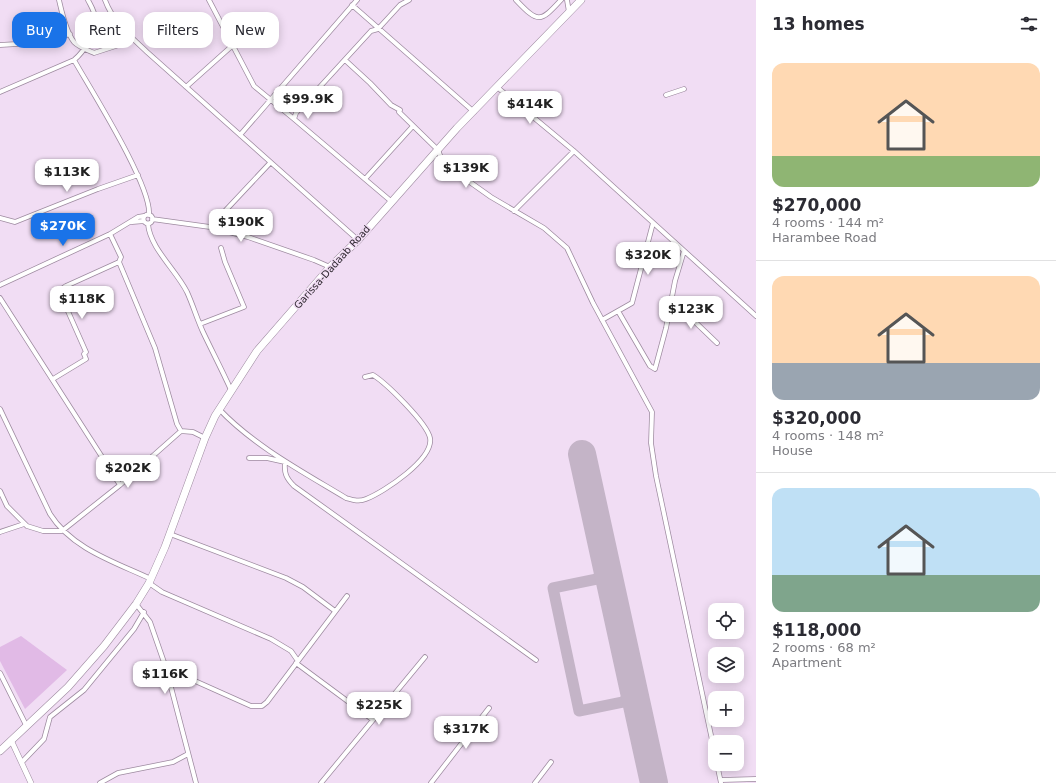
<!DOCTYPE html>
<html lang="en">
<head>
<meta charset="utf-8">
<style>
  body { margin:0; font-family:"DejaVu Sans",sans-serif; background:#f7f7f7; color:#2b2b33; height:100vh; display:flex; flex-direction:column; font-size:15px; white-space:nowrap }
  * { box-sizing:border-box; margin:0 }
  p { font-size:13px; color:#7c7c81 }
  .icon { flex:none; width:22px; height:22px; fill:none; stroke:currentColor; stroke-width:2; stroke-linecap:round; stroke-linejoin:round }
  .map { position:relative; flex:1; overflow:hidden }
  .side { display:flex; flex-direction:column; background:#fff; width:300px }
  .side>* { flex:none }
  .guide { position:absolute; left:12px; top:12px; width:380px; height:36px; display:flex; gap:8px }
  .controls { position:absolute; left:708px; top:603px; display:grid; gap:8px }
  .controls a { display:grid; place-items:center; width:36px; height:36px; border-radius:8px; background:#fff; box-shadow:0 2px 10px #0003; font-size:20px }
  .price { position:absolute; translate:-50% -34px; padding:0 9px; border-radius:8px; background:#fff; color:#222; font-size:13px; line-height:26px; filter:drop-shadow(0 1px 2px #0008) }
  .price::after { content:''; position:absolute; left:50%; top:24px; width:12px; height:9px; margin-left:-6px; background:inherit; clip-path:polygon(0 0,100% 0,50% 100%) }
  .price.on { background:#1a73e8; color:#fff }
  ul { padding:0; list-style:none }
  li { display:grid; align-content:center; gap:8px; height:212px; padding:0 16px }
  li+li { border-top:1px solid #e1e1e2 }
  li span { display:grid; place-items:center; height:124px; border-radius:12px; color:#555 }
  li>.icon { margin-inline-start:auto }
  span .icon { width:72px; height:72px; fill:#fffc; stroke-width:1 }
  li b { font-size:17px }
  h2 { display:flex; justify-content:space-between; align-items:center; height:48px; padding:0 16px; font-size:17px }
  .tag { padding:0 14px; border-radius:12px; background:#fff; box-shadow:0 2px 10px #0003; font-size:14px; line-height:36px }
  .tag.on { background:#1a73e8; color:#fff }
  main { display:flex; flex:1; min-height:0 }
  .map>svg:first-child { display:block }
  .green { fill:#e1bae6 }
  .lines { fill:none; stroke-linecap:round; stroke-linejoin:round }
  .taxiway { stroke:#c4b4c7; stroke-width:11 }
  .runway { stroke:#c4b4c7; stroke-width:28 }
  .minor-casing { stroke:#9e8ba0; stroke-width:5.5 }
  .tertiary-casing { stroke:#9e8ba0; stroke-width:6 }
  .trunk-casing { stroke:#9e8ba0; stroke-width:8 }
  .minor { stroke:#fff; stroke-width:4 }
  .tertiary { stroke:#fff; stroke-width:5 }
  .trunk { stroke:#fff; stroke-width:7 }
  .labels { text-anchor:middle; dominant-baseline:central; stroke-width:3; stroke-linejoin:round; paint-order:stroke }
  .street-label { font-size:10px; fill:#2f2830; stroke:#f1ddf4 }
</style>
</head>
<body>
<main>
<div class="map">
<svg width="756" height="783" viewBox="0 0 756 783">
  <rect width="100%" height="100%" fill="#f1ddf4"/>
  <path class="green" d="M 21,636 L 67,670 L 25,709 L 0,661 L 0,647 Z"/>
  <g class="lines">
    <path class="taxiway" d="M 602,571 L 597,579 L 553,588 L 579,711 L 623,702 L 629,695"/>
    <path class="runway" d="M 582,454 L 654,783"/>
    <g class="minor-casing">
      <path id="minor" d="M 59,0 C 62,13 66,32 74,42 C 79,47 87,50 94,53 L 125,43 L 131,36
        M 105,0 C 113,22 130,36 147,52 L 358,240
        M 209,0 L 254,86 L 294,119
        M 516,0 C 538,23 540,23 561,0
        M 567,0 L 569,12
        M 352,5 L 474,112
        M 0,45 L 17,44 L 70,34
        M 74,60 C 91,90 152,186 149,215
        M 345,60 L 370,83 L 391,105 L 400,110 L 399,112 L 438,150 L 443,163 L 491,197 L 544,228 L 567,248 L 593,303 L 652,412 L 651,443 L 656,476 L 715,754
        M 186,87 L 233,45
        M 497,87 L 574,151 L 756,316
        M 0,92 L 74,60 C 84,52 97,31 95,18 C 95,12 91,6 88,0
        M 666,95 L 684,89
        M 240,135 L 357,0
        M 365,179 L 413,126
        M 392,202 L 294,119 L 296,113 L 371,31 L 378,29 L 400,5 L 409,0
        M 514,211 L 574,151
        M143.5 219a4.5 4.5 0 1 1 9 0a4.5 4.5 0 1 1-9 0Z
        M 0,218 L 15,222 L 98,189 L 138,175
        M 152,219 L 210,227 L 248,237 L 314,260 L 330,267
        M 132,222 L 144,221
        M 148,224 C 150,248 176,270 187,292 C 193,305 197,319 203,332 C 212,351 222,370 231,390
        M 210,227 L 270,163
        M 110,234 L 121,257 L 119,262 L 155,348 L 177,424 L 181,431 L 193,432 L 205,438
        M 0,285 L 110,234 L 138,217 L 144,216
        M 0,298 L 120,485
        M 670,309 L 694,321 L 717,343
        M 618,311 L 650,366 L 655,369 L 666,328 L 675,281 L 684,251
        M 602,320 L 632,303 L 653,223
        M 200,324 L 244,307 L 225,262 L 221,248
        M 53,379 L 86,359 L 84,354 L 86,352 L 59,291 L 66,286 L 119,262
        M 0,409 L 50,514 C 72,549 115,562 151,579
        M 219,409 C 254,446 303,472 346,498 C 353,500 359,502 366,499 C 384,492 434,459 430,438 C 427,423 386,383 373,375 L 365,377
        M 249,458 L 267,458 L 285,462 C 284,473 286,478 294,486 L 536,660
        M 0,491 L 7,506 L 27,526 L 43,531 L 62,531 L 120,485 L 181,431
        M 0,532 L 24,524
        M 170,534 L 286,578 L 303,587 L 335,611
        M 149,583 L 162,592 L 271,639 L 291,651 L 298,661
        M 136,604 L 150,622 L 166,668 L 196,783
        M 296,663 L 373,720
        M 166,668 L 251,706 L 262,706 L 267,702 L 347,596
        M 0,673 L 26,725
        M 22,762 L 44,739 L 50,717 L 84,690 L 134,629 L 144,612
        M 717,764 L 721,783
        M 721,780 L 756,779
        M 100,783 L 118,773 L 173,762 L 188,754
        M 321,783 L 425,657
        M 431,783 L 489,708
        M 535,783 L 551,762"/>
    </g>
    <g class="tertiary-casing">
      <path id="tertiary" d="M 11,740 L 31,783"/>
    </g>
    <g class="trunk-casing">
      <path id="trunk" d="M 0,751 L 68,687 L 104,646 L 136,604 L 149,583 L 165,547 L 205,438 L 215,416 L 257,351 L 330,267 L 358,240 L 457,128 L 581,0"/>
    </g>
    <use href="#minor" class="minor"/>
    <use href="#tertiary" class="tertiary"/>
    <use href="#trunk" class="trunk"/>
  </g>
  <g class="labels">
    <g class="street-label">
      <text transform="translate(332 267) rotate(-48)">Garissa-Dadaab Road</text>
    </g>
  </g>
</svg>
<div class="controls">
<a><svg class="icon" aria-label="locate" viewBox="0 0 24 24"><circle cx="12" cy="12" r="6"/><path d="M12 2v4M12 18v4M2 12h4M18 12h4"/></svg></a>
<a><svg class="icon" aria-label="layers" viewBox="0 0 24 24"><path d="M12 4l9 5-9 5-9-5zM3 14l9 5 9-5"/></svg></a>
<a>+</a>
<a>−</a>
</div>
<b class="price" style="left:308px;top:120px">$99.9K</b>
<b class="price" style="left:530px;top:125px">$414K</b>
<b class="price" style="left:466px;top:189px">$139K</b>
<b class="price" style="left:67px;top:193px">$113K</b>
<b class="price" style="left:241px;top:243px">$190K</b>
<b class="price on" style="left:63px;top:247px">$270K</b>
<b class="price" style="left:648px;top:276px">$320K</b>
<b class="price" style="left:82px;top:320px">$118K</b>
<b class="price" style="left:691px;top:330px">$123K</b>
<b class="price" style="left:128px;top:489px">$202K</b>
<b class="price" style="left:165px;top:695px">$116K</b>
<b class="price" style="left:379px;top:726px">$225K</b>
<b class="price" style="left:466px;top:750px">$317K</b>
<div class="guide">
<a class="tag on">Buy</a>
<a class="tag">Rent</a>
<a class="tag">Filters</a>
<a class="tag">New</a>
</div>
</div>
<section class="side">
<h2>13 homes<svg class="icon" aria-label="filters" viewBox="0 0 24 24"><path d="M4 7h16M4 17h16"/><circle cx="9" cy="7" r="2"/><circle cx="15" cy="17" r="2"/></svg></h2>
<ul>
<li><span style="background:linear-gradient(#ffd9b3 75%,#8fb573 0)"><svg class="icon" aria-label="home" viewBox="0 0 24 24"><path d="M3 11l9-7 9 7M6 9v11h12V9"/></svg></span><div><b>$270,000</b><p>4 rooms · 144 m²</p><p>Harambee Road</p></div></li>
<li><span style="background:linear-gradient(#ffd9b3 70%,#9aa5b1 0)"><svg class="icon" aria-label="home" viewBox="0 0 24 24"><path d="M3 11l9-7 9 7M6 9v11h12V9"/></svg></span><div><b>$320,000</b><p>4 rooms · 148 m²</p><p>House</p></div></li>
<li><span style="background:linear-gradient(#bfe0f5 70%,#7fa58c 0)"><svg class="icon" aria-label="home" viewBox="0 0 24 24"><path d="M3 11l9-7 9 7M6 9v11h12V9"/></svg></span><div><b>$118,000</b><p>2 rooms · 68 m²</p><p>Apartment</p></div></li>
</ul>
</section>
</main>
</body>
</html>
